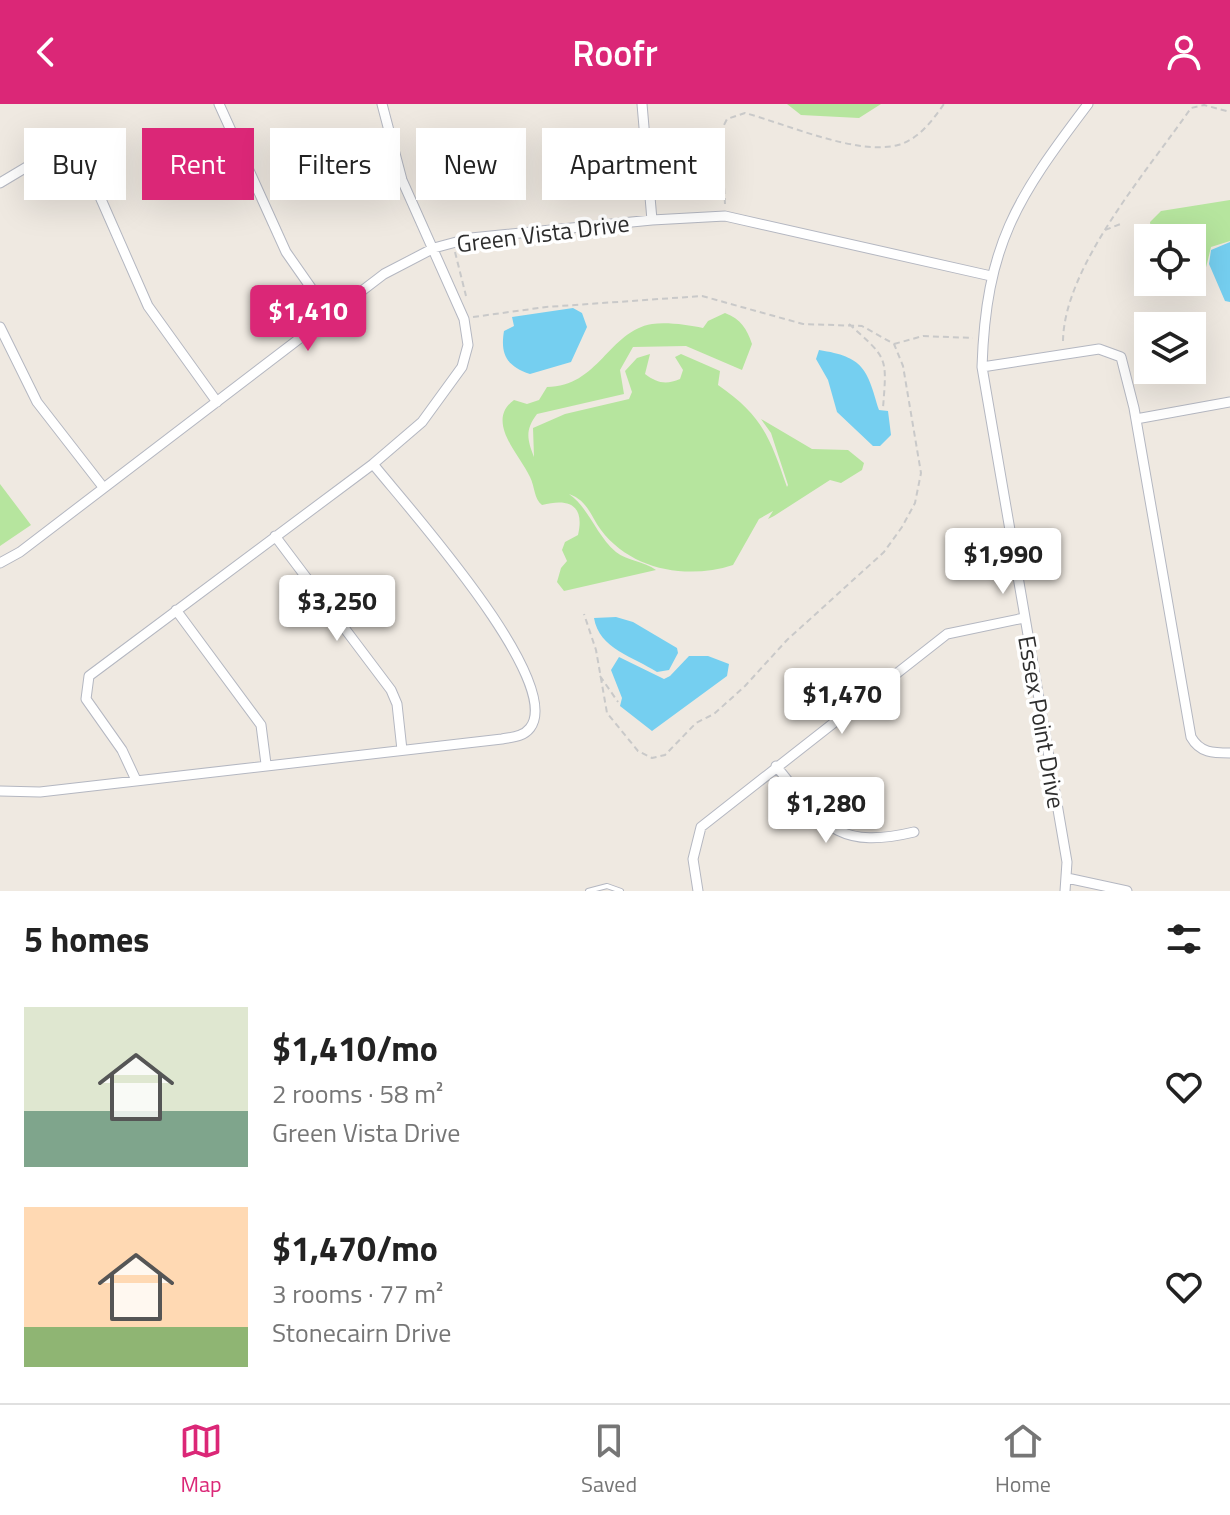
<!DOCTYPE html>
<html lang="en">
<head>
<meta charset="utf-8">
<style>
  body { margin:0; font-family:"Titillium Web",sans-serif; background:#f6f6f6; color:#222; height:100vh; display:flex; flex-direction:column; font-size:30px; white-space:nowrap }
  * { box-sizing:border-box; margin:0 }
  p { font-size:26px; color:#767676 }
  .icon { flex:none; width:44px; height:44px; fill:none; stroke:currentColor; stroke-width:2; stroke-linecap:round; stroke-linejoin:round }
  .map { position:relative; height:787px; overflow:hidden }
  .side { display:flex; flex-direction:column; background:#fff; flex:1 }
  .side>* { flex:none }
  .top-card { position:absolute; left:24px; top:24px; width:800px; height:72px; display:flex; gap:16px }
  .tools { position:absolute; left:1134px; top:120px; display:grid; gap:16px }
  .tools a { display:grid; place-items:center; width:72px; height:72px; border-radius:0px; background:#fff; box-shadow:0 8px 32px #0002; font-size:40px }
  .price { position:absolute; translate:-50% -68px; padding:0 18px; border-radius:8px; background:#fff; color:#222; font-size:26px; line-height:52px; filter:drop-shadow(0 2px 4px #0008) }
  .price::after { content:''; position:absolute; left:50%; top:48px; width:24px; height:18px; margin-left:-12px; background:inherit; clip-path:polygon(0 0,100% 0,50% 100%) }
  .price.selected { background:#db2777; color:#fff }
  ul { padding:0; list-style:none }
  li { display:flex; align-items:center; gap:24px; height:200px; padding:0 24px }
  li span { display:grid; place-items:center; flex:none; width:224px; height:160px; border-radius:0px; color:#555 }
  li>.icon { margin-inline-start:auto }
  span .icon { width:96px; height:96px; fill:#fffc; stroke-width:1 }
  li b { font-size:34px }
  h2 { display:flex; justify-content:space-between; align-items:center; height:96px; padding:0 24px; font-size:34px }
  .tag { padding:0 28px; border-radius:0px; background:#fff; box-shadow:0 8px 32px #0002; font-size:28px; line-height:72px }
  .tag.selected { background:#db2777; color:#fff }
  header { display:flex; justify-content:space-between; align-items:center; height:104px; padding:0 24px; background:#db2777; color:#fff; font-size:36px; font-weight:600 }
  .dock { display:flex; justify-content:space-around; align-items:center; height:112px; border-top:2px solid #e0e0e0; background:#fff; font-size:22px; color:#767676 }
  .dock a { display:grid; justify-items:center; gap:4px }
  .dock .selected { color:#db2777 }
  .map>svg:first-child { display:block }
  .green { fill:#b6e59e }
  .water { fill:#75cff0 }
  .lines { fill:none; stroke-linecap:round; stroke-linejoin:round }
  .service-casing { stroke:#b4b7c1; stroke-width:6 }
  .minor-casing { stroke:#b4b7c1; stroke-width:11 }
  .path { stroke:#c9c9c9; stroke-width:2; stroke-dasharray:6 4; stroke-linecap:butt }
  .service { stroke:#fff; stroke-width:4 }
  .minor { stroke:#fff; stroke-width:9 }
  .labels { text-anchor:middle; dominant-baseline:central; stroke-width:7; stroke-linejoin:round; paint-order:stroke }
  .street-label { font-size:24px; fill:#2e2e2e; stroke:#fff }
</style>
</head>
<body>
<header><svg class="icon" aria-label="back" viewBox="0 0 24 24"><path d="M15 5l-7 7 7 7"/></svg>Roofr<svg class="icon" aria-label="person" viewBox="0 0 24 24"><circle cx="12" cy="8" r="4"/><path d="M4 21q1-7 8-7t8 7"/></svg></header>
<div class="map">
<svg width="1230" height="787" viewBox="0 0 1230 787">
  <rect width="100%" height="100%" fill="#efe9e1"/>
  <path class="green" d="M 787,0 L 881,0 L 859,14 L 801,11 Z
    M 1230,96 L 1230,137 L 1211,143 L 1203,176 L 1192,169 L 1192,134 L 1152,134 L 1150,118 L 1161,107 Z
    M 725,209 C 741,215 747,225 752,240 L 742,266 L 686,242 L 633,243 L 620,266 L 624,290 L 537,310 C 525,326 527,335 534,353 L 533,324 L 565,310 L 629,295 L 632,288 L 625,267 L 637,254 L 650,250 L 645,270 C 657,279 666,281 680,275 L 683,266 L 675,253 L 681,250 L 720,267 L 718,281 C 763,312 770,334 787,383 L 776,404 L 788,381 L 771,329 L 761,315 L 812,345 L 848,346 L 864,359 L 862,366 L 841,379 L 830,376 L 774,412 L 768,415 L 773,407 L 759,415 L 733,461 C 687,476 631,466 601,426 C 590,411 588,397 569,390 C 589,404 596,431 616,448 C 627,457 644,457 656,466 L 564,487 L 557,478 L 561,464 L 567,457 L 562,446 L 565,438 L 578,431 C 585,401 569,394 542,401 C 534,395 535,383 530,373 C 519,350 485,317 514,296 L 527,300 L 539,296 L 547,283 C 598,283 609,227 652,220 C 668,218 688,221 703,224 L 708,217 Z
    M 0,380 L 31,421 L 0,442 Z"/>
  <path class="water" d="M 1230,138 L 1230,198 L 1225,197 L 1209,160 L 1211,146 Z
    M 573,204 L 582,209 L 587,223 L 571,258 L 530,270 C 507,262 500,251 504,227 L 514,222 L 512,213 Z
    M 819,246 C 864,253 867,265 879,306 L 888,307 L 891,331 L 880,342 L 873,342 L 837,308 L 828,276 L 816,255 Z
    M 616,513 L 633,518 L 677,544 L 678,549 L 669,566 L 657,568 C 634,553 599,545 594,514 Z
    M 689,552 L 708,552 L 729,560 L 727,572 L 652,627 L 620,602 L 622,594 L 611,566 L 619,553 L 664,575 L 670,572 Z"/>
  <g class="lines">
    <g class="service-casing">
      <path id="service" d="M 588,787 L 607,782 L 621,787"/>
    </g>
    <g class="minor-casing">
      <path id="minor" d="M 219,0 L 286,148 L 330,211
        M 642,0 L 652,116
        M 0,79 L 55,46 L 76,46 L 82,52 L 148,202 L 217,298
        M 0,223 L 37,298 L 103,383
        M 982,263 L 1099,245 L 1121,253 L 1134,304 L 1191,633 C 1200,649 1213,649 1230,649
        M 1136,315 L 1230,298
        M 275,432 L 391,586 L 397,600 L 402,646
        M 0,459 L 20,448 L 384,170 L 434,144 L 471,134 L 652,116 L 725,112 L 991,172
        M 176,506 L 261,621 L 266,660
        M 776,662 C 822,718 834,747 914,728
        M 136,676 L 122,646 L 86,595 L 89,572 L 373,360 L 422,318 L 462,263 L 468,241 L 464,215 L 402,76 L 382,0
        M 0,687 L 40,688 L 502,635 C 512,633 523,633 530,624 C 566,578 404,399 373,360
        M 1067,774 L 1127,787
        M 698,787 L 693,755 L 701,723 L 947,530 L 1024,514
        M 1065,787 L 1067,758 L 982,263 C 986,141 1016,95 1088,0"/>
    </g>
    <path class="path" d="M 725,100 L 721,27 L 727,15 L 745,9 C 786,20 858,52 898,41 C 919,35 932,17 944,0
      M 1105,126 L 1123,119
      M 455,148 L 466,192
      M 473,213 L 546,203 L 702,192 L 803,220 L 862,222 L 894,240 L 903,262 L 921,369 L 915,399 L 902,423 L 884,448 L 787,536 L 745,582 L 714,610 L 696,619 L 665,651 L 652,654 L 638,647 L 607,609 L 596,546 L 584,510
      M 849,220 C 888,255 887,252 883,304
      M 1063,237 C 1064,162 1149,65 1191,4 L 1204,1 L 1230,8
      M 894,240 L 923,232 L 973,234
      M 600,572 L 618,598"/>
    <use href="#service" class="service"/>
    <use href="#minor" class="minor"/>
  </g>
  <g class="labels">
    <g class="street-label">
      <text transform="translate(543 129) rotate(-7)">Green Vista Drive</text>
      <text transform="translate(1042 618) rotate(80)">Essex Point Drive</text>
    </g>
  </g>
</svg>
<div class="tools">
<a><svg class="icon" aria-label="locate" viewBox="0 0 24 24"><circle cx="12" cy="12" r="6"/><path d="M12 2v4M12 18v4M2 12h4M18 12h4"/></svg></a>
<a><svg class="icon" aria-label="layers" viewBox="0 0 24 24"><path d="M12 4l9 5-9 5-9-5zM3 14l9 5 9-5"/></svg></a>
</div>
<b class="price selected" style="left:308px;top:249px">$1,410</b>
<b class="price" style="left:1003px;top:492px">$1,990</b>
<b class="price" style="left:337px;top:539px">$3,250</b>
<b class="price" style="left:842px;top:632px">$1,470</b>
<b class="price" style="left:826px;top:741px">$1,280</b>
<div class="top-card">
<a class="tag">Buy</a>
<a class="tag selected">Rent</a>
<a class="tag">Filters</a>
<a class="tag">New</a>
<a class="tag">Apartment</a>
</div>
</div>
<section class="side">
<h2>5 homes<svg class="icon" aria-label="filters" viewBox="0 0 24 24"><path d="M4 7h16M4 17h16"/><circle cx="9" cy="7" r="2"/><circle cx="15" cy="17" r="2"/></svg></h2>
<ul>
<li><span style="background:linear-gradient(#dfe7d0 65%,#7fa58c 0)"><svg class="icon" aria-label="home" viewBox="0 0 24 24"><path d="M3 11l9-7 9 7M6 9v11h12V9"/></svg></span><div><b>$1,410/mo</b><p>2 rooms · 58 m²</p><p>Green Vista Drive</p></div><svg class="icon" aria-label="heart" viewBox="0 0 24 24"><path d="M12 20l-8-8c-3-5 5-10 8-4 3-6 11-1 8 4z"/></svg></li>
<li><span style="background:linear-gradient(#ffd9b3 75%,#8fb573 0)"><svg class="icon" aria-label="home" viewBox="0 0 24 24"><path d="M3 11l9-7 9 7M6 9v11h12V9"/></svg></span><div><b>$1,470/mo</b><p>3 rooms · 77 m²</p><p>Stonecairn Drive</p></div><svg class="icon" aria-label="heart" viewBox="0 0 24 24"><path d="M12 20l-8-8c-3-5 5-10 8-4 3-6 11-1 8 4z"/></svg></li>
</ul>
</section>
<nav class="dock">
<a class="selected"><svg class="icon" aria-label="map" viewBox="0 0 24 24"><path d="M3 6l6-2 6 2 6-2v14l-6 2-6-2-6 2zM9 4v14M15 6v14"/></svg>Map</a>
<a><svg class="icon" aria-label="saved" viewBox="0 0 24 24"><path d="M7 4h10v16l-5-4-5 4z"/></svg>Saved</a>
<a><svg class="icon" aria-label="home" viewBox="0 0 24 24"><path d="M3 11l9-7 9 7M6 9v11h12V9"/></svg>Home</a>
</nav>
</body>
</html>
